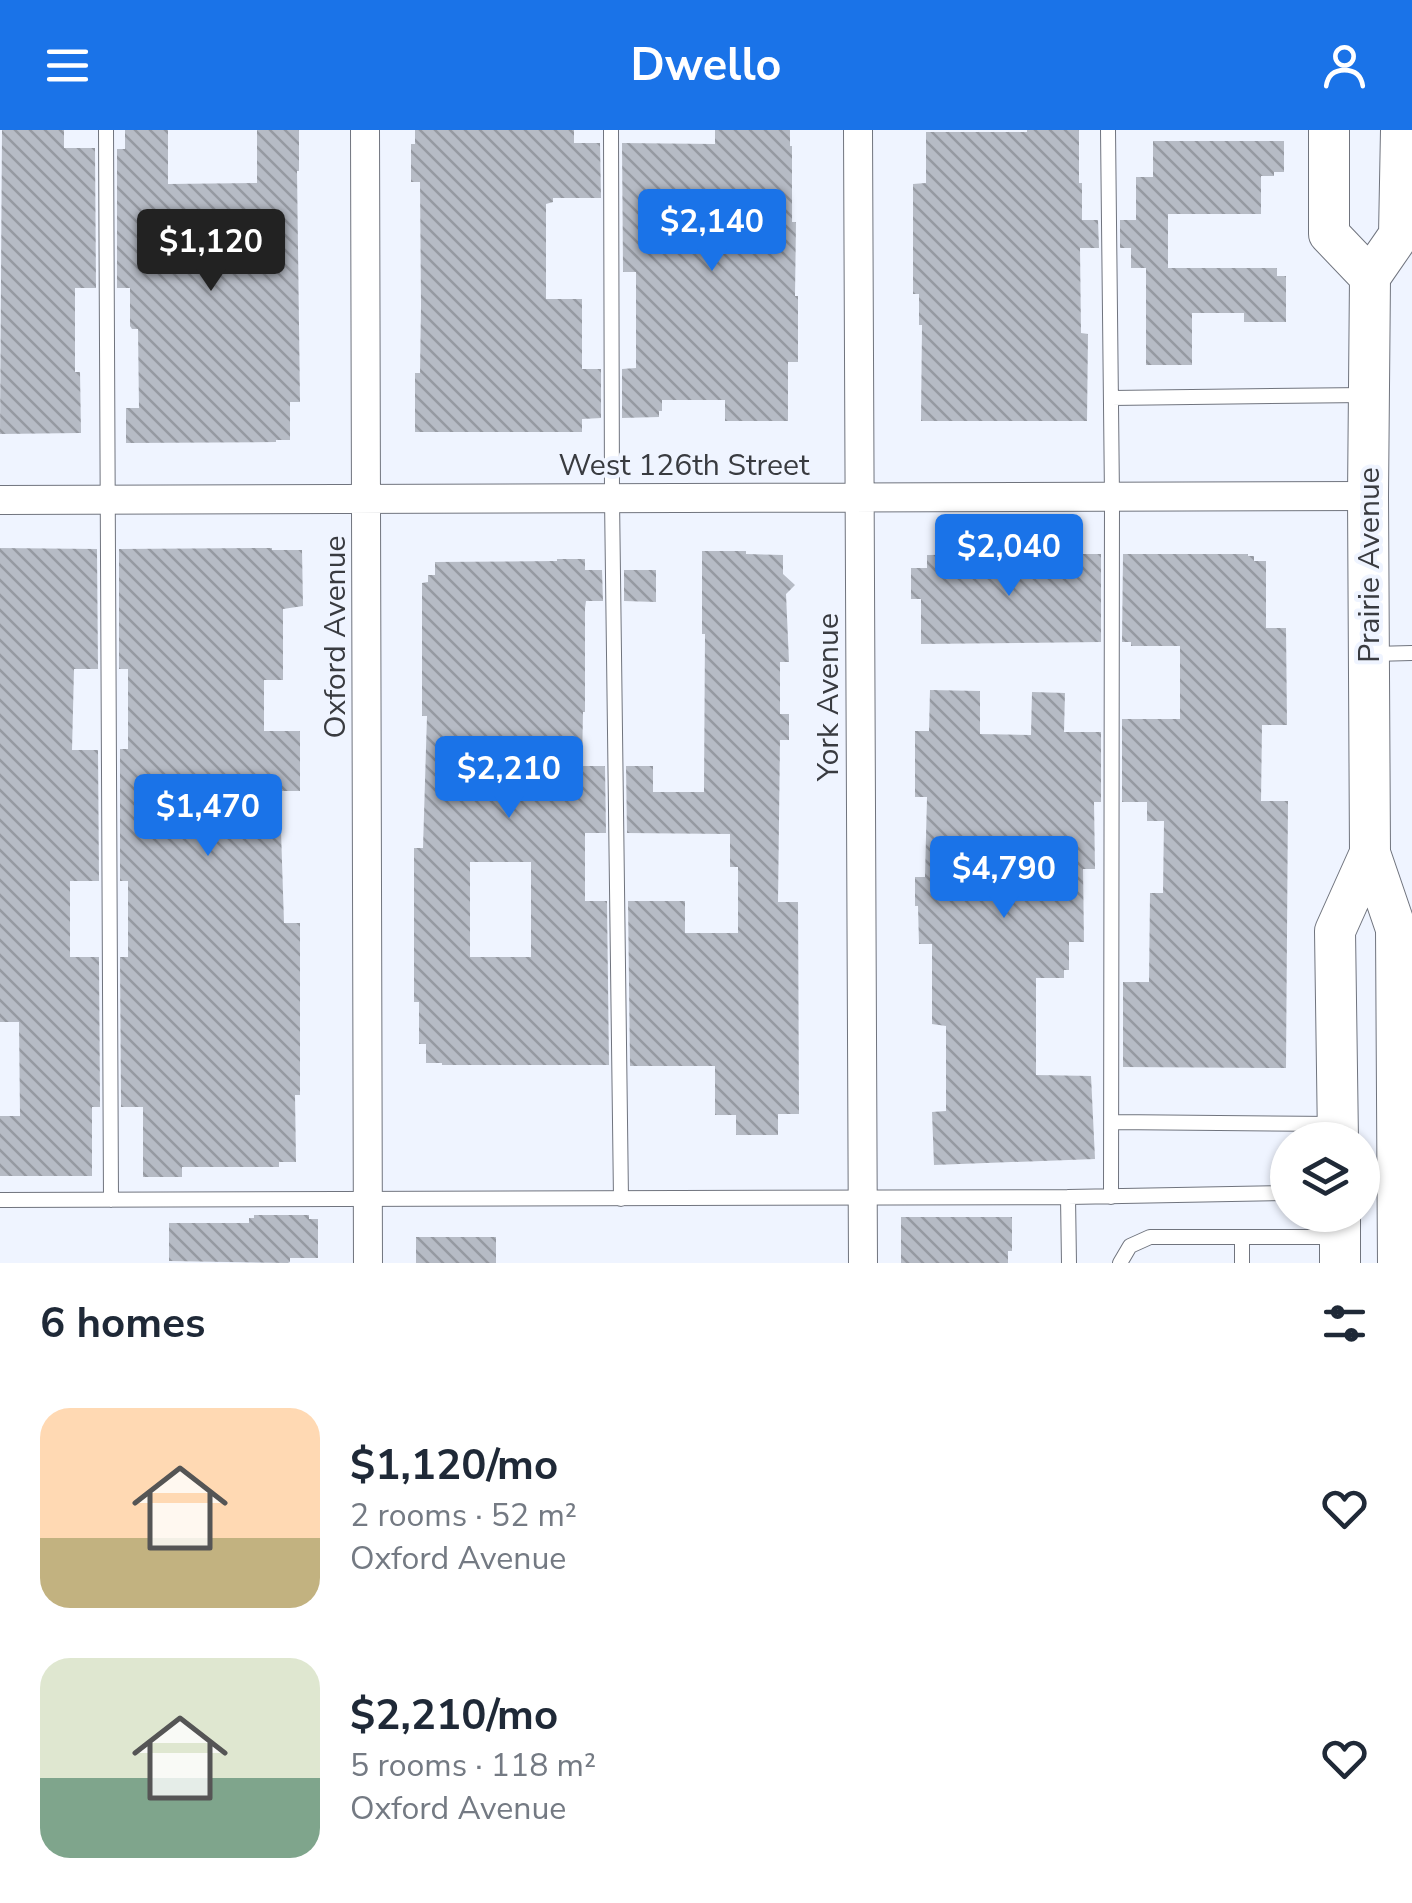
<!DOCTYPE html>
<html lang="en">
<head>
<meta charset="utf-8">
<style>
  body { margin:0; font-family:"Nunito Sans",sans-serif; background:#f2f2f3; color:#1f2937; height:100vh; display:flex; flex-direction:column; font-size:38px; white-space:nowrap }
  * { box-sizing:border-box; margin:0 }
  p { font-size:32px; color:#747a83 }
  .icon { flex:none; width:55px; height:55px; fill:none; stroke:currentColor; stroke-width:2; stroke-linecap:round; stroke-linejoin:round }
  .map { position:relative; height:1133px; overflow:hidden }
  .sheet { display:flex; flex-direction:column; background:#fff; flex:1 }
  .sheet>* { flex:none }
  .buttons { position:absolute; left:1270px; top:992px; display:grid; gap:20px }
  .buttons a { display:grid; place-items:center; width:110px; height:110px; border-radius:50%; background:#fff; box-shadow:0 2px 8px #0004; font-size:50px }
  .price { position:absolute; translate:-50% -85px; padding:0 22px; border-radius:10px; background:#1a73e8; color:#fff; font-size:32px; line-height:65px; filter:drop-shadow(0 2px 5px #0008) }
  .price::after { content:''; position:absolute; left:50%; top:60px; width:30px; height:22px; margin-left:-15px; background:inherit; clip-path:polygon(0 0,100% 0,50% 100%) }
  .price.on { background:#222; color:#fff }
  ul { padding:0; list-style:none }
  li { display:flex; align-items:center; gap:30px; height:250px; padding:0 40px }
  li span { display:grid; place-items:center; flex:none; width:280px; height:200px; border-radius:30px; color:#555 }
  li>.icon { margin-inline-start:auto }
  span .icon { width:120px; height:120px; fill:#fffc; stroke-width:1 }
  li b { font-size:42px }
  h2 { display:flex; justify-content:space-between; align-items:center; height:120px; padding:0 40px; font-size:42px }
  header { display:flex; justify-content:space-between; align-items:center; height:130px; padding:0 40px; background:#1a73e8; color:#fff; font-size:45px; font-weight:700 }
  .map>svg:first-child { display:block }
  .building { fill:url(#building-back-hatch); fill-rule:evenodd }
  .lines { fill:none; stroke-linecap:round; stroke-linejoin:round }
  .service-casing { stroke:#70747e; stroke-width:16 }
  .minor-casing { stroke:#70747e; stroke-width:30 }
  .secondary-casing { stroke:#70747e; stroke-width:42 }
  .service { stroke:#fff; stroke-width:14 }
  .minor { stroke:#fff; stroke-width:28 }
  .secondary { stroke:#fff; stroke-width:40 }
  .labels { text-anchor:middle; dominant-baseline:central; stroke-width:8; stroke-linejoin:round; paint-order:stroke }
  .street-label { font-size:30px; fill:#393b40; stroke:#eff4ff }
</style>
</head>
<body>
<header><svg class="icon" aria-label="menu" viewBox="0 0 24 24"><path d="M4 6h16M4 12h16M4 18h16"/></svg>Dwello<svg class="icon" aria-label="person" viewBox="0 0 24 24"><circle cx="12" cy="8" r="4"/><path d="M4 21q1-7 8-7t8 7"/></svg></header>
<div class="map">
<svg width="1412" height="1133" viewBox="0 0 1412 1133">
  <defs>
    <pattern id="building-back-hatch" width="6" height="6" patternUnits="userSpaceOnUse" patternTransform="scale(2.5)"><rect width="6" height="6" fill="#b6bbc5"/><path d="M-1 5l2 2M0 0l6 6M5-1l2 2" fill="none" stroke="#9599a1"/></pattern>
  </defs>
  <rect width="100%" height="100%" fill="#eff4ff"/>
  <path class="building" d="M 2,0 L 64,0 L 64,18 L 95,18 L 96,158 L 75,158 L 75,242 L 80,242 L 81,303 L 0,304 Z
    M 125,0 L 168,0 L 168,54 L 257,53 L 257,0 L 299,0 L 299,41 L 297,41 L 300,272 L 290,272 L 290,310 L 276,310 L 276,312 L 126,313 L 126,278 L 139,278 L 138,199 L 132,199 L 130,196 L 130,158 L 117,158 L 117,19 L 125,19 Z
    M 415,0 L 574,0 L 574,13 L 600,13 L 601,68 L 553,68 L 553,72 L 546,74 L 546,169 L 582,169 L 582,239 L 601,239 L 601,288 L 582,289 L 582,302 L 415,302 L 415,243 L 420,243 L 421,176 L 420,52 L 411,52 L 411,14 L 415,14 Z
    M 715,0 L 790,0 L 790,16 L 792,16 L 792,92 L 796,92 L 795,166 L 798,166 L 798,232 L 788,232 L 788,291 L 725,291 L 725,270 L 662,270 L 662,281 L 659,281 L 659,287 L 622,288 L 622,239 L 636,238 L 636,142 L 623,142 L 622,13 L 715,14 Z
    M 1027,0 L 1079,0 L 1079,53 L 1082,53 L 1082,90 L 1098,90 L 1099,118 L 1080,118 L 1081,203 L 1088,204 L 1087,291 L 921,291 L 922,195 L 919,195 L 919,164 L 913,164 L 913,54 L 926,53 L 926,2 L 1027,2 Z
    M 1153,11 L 1284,11 L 1284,42 L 1274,42 L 1274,46 L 1261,46 L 1261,84 L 1168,84 L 1168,138 L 1277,138 L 1277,146 L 1286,146 L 1286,192 L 1244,192 L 1244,183 L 1192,183 L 1192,235 L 1146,235 L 1146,138 L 1131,138 L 1131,118 L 1120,118 L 1120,90 L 1136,90 L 1136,47 L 1153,47 Z
    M 0,418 L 97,419 L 98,539 L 74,539 L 72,620 L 98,620 L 99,751 L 70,751 L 70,827 L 99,827 L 100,977 L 92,977 L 92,1046 L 0,1046 L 0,986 L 20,986 L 19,892 L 0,892 Z
    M 272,418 L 272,420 L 302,420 L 303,476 L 283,479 L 283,550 L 264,550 L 264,601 L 300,601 L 300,661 L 282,661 L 281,701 L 284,793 L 300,793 L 300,965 L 295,965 L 296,1032 L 279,1032 L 279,1037 L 182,1037 L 182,1047 L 143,1047 L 143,977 L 121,977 L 120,827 L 128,827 L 128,751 L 120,751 L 120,619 L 128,619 L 128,539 L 119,539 L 119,419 Z
    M 702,421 L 746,421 L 746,424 L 783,425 L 783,444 L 795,455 L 786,464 L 789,532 L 780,532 L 780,584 L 789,584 L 789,610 L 780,610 L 778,772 L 798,772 L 799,984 L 778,984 L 778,1005 L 736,1005 L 736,985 L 715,985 L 715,936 L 630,936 L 628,771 L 685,771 L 685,803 L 738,803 L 738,737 L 730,737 L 730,704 L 627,703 L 626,636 L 653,636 L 653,662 L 704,662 L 705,504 L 702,504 Z
    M 1047,424 L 1101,424 L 1101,512 L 921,514 L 921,469 L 911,469 L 911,438 L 927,438 L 927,425 Z
    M 1123,424 L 1248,424 L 1248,426 L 1254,426 L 1254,431 L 1266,431 L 1266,498 L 1286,498 L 1287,595 L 1262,595 L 1261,671 L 1288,671 L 1286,938 L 1123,937 L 1123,852 L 1149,852 L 1150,763 L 1163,763 L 1164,691 L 1147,691 L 1147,672 L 1122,672 L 1122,589 L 1180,589 L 1180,516 L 1131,516 L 1131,512 L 1122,512 Z
    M 557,429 L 585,429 L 585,440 L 602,440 L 603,471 L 586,471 L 585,478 L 585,582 L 583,582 L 582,636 L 605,636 L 606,703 L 585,703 L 585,771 L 607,771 L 609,935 L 442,935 L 442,933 L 426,933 L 426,914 L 419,914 L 419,872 L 414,872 L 414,718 L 423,718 L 427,586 L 422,586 L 422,453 L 428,452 L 428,445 L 435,445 L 435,432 L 557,431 ZM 470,732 L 531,732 L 531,827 L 470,827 Z
    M 624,440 L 656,440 L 656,472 L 624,471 Z
    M 930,560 L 980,561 L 980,604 L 1031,605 L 1032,562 L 1065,563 L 1064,602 L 1101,602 L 1101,672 L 1094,672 L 1095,739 L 1083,739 L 1084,812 L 1069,812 L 1069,840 L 1064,840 L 1064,848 L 1036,848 L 1036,945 L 1091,946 L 1095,1029 L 934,1035 L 932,982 L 946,981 L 946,896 L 932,894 L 932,814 L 919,814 L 918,776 L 915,776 L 915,747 L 925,747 L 927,667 L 915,667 L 915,601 L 929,601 Z
    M 254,1085 L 309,1085 L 309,1089 L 318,1089 L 318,1128 L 290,1128 L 290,1132 L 288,1133 L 169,1131 L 169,1093 L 249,1093 L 249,1088 L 254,1088 Z
    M 901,1087 L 1012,1087 L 1012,1121 L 1008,1121 L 1008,1133 L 901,1133 Z
    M 416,1107 L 496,1107 L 496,1133 L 416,1133 Z"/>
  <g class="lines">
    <g class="service-casing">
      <path id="service" d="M 106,0 L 111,1070
        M 611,0 L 612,368 L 621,1069
        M 1108,0 L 1112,367 L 1111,1067
        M 1111,268 L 1365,265
        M 1373,524 L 1412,523
        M 1112,992 L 1336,994
        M 1068,1067 L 1069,1133
        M 0,1070 L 1068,1067 L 1288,1063
        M 1242,1108 L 1242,1133
        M 1120,1133 L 1130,1116 L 1150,1107 L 1337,1107"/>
    </g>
    <g class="minor-casing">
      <path id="minor" d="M 365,0 L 368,1133
        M 858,0 L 863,1133
        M 0,370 L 1368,366"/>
    </g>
    <g class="secondary-casing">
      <path id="secondary" d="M 1329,0 L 1329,104 L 1370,147
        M 1338,1010 L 1335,801 L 1370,723
        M 1340,1085 L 1340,1133
        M 1398,1133 L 1396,799 L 1370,723 L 1368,366 L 1370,147 L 1399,105 L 1401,0"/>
    </g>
    <use href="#service" class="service"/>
    <use href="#minor" class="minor"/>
    <use href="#secondary" class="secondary"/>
  </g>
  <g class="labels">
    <g class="street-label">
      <text x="684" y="335">West 126th Street</text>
      <text transform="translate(1369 435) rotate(-90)">Prairie Avenue</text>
      <text transform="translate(335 507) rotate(-90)">Oxford Avenue</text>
      <text transform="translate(828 567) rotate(-90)">York Avenue</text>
    </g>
  </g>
</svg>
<div class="buttons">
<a><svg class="icon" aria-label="layers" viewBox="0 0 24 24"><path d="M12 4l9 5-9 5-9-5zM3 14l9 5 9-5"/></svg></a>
</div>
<b class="price" style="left:712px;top:144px">$2,140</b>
<b class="price on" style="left:211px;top:164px">$1,120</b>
<b class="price" style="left:1009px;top:469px">$2,040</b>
<b class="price" style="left:509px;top:691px">$2,210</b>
<b class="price" style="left:208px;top:729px">$1,470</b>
<b class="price" style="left:1004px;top:791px">$4,790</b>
</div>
<section class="sheet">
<h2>6 homes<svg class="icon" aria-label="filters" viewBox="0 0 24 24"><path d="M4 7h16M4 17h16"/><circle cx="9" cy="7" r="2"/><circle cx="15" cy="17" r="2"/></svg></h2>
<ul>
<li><span style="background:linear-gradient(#ffd9b3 65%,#c2b280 0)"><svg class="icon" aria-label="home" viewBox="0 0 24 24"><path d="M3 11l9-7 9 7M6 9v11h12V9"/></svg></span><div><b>$1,120/mo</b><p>2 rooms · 52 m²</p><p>Oxford Avenue</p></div><svg class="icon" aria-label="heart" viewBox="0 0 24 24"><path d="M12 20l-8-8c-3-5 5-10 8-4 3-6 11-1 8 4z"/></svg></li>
<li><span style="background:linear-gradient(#dfe7d0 60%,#7fa58c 0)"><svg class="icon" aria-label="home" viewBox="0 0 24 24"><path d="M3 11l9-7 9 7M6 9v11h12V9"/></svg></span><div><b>$2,210/mo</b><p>5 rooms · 118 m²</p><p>Oxford Avenue</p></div><svg class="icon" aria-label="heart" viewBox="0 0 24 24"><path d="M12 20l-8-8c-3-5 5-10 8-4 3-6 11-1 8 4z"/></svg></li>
</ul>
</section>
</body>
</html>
